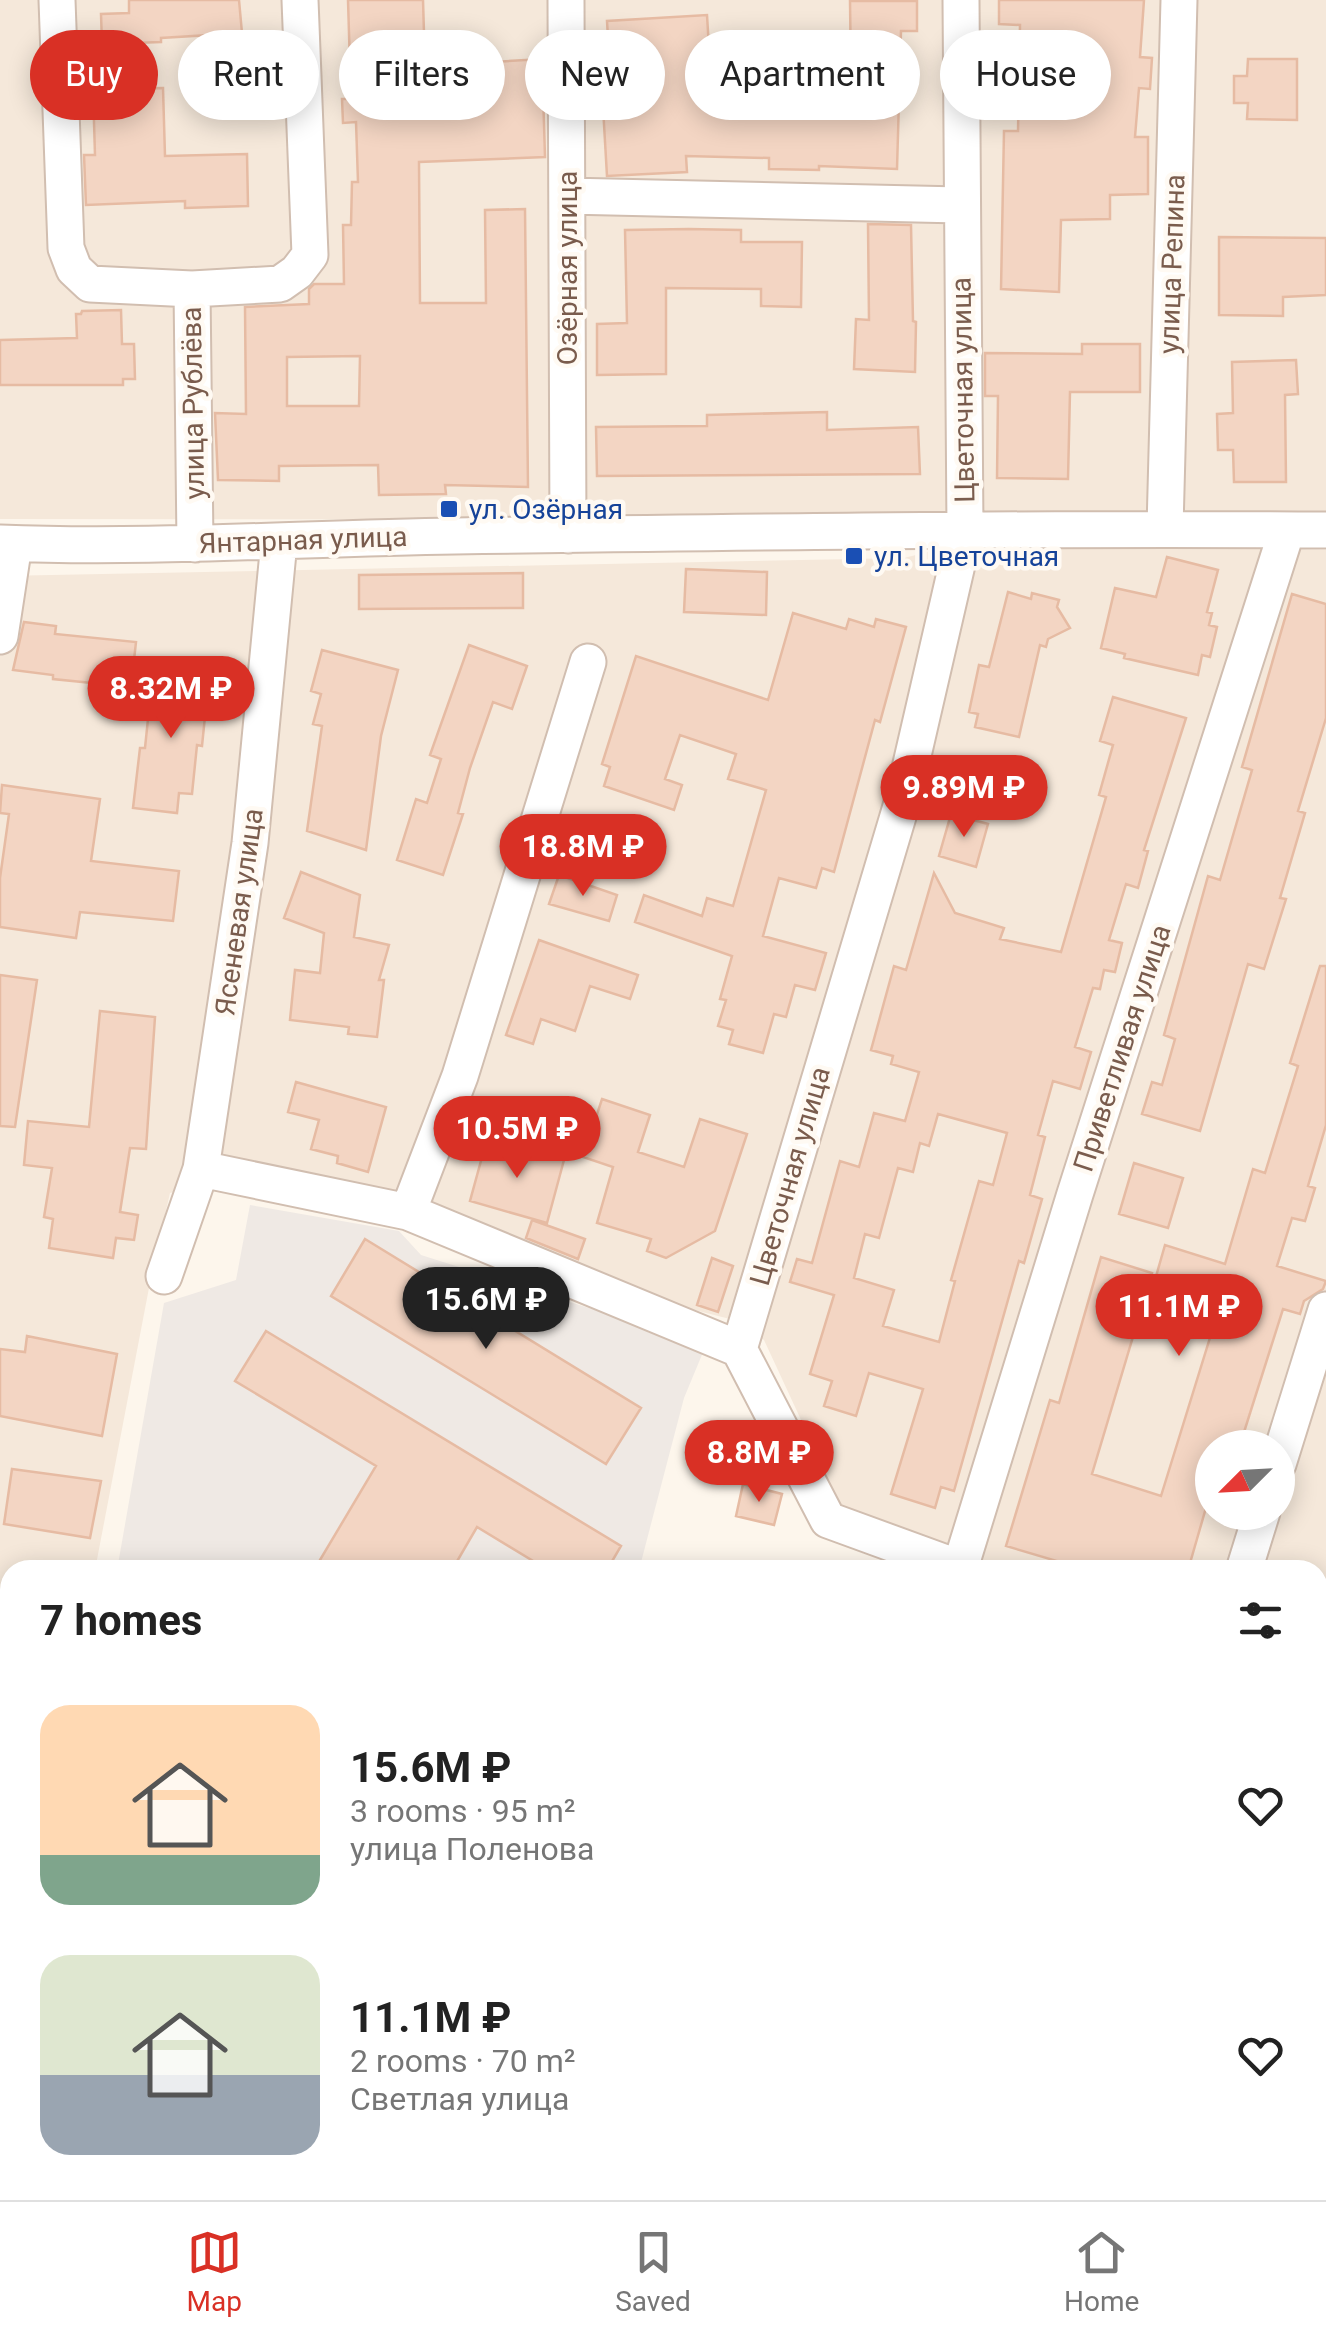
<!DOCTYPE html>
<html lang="en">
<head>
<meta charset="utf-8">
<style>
  body { margin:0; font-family:Roboto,sans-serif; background:#f2f2f2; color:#222; height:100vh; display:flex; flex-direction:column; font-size:38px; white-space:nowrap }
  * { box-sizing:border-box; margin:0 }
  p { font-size:32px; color:#767676 }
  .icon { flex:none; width:55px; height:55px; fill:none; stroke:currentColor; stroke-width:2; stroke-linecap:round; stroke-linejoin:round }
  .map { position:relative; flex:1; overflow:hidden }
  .panel { position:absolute; left:0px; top:1560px; width:1328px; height:640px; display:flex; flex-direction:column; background:#fff; border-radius:30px 30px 0 0; box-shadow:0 5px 25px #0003 }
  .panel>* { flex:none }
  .guide { position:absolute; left:30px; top:30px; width:1268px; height:90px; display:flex; gap:20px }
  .needle { width:65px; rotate:246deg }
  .buttons { position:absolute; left:1195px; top:1430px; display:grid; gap:20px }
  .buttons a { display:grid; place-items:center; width:100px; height:100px; border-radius:50%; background:#fff; box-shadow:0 5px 25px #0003; font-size:50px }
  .price { position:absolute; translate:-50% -85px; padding:0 22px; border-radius:35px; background:#d93025; color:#fff; font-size:32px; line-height:65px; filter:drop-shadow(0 2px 5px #0008) }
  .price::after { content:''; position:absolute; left:50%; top:60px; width:30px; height:22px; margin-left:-15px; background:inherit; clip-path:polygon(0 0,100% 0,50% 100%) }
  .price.current { background:#222; color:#fff }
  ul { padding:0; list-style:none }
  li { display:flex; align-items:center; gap:30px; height:250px; padding:0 40px }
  li span { display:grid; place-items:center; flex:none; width:280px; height:200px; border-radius:30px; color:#555 }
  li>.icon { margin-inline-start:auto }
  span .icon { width:120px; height:120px; fill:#fffc; stroke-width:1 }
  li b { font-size:42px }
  h2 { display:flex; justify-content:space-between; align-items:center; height:120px; padding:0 40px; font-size:42px }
  .pill { padding:0 35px; border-radius:45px; background:#fff; box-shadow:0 5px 25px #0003; font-size:35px; line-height:90px }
  .pill.current { background:#d93025; color:#fff }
  .tabs { display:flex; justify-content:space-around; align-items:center; height:140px; border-top:2px solid #e0e0e0; background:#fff; font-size:28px; color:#767676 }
  .tabs a { display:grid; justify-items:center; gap:5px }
  .tabs .current { color:#d93025 }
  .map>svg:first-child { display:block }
  .residential { fill:#f5e8da; fill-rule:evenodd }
  .industrial { fill:#efe9e4 }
  .building { fill:#f3d5c3; stroke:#e6bba3; stroke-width:2.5; fill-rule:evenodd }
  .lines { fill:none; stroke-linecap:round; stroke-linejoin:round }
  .minor-casing { stroke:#d1beb0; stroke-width:39 }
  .minor { stroke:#fff; stroke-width:35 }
  .transit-dot { fill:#1a4fb4; stroke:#fffaf3; stroke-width:4 }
  .labels { text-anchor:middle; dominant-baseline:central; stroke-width:9; stroke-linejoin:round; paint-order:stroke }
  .street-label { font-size:28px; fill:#7a5c4d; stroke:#fffaf3 }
  .transit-label { font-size:28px; fill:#164399; stroke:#fffaf3; text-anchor:start }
</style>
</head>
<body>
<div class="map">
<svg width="1326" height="2200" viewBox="0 0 1326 2200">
  <rect width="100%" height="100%" fill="#fdf6ec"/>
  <path class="residential" d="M 0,0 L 1326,0 L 1326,520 L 0,519 Z
    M 967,542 L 1326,550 L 1326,1700 L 1318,1694 L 1318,1570 L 1014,1570 L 846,1517 L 764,1340 L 730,1319 L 659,1301 L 441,1227 L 215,1182 L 170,1193 L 153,1267 L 95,1570 L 10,1570 L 10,1782 L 0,1780 L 0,576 L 904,558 ZM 1212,1448 L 1278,1448 L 1278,1512 L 1212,1512 Z
    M 0,1845 L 10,1847 L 10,2190 L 161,2190 L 158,2200 L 0,2200 Z
    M 1326,2011 L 1326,2200 L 1242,2200 L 1246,2190 L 1318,2190 L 1318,2030 Z
    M 226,2190 L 594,2190 L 592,2200 L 224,2200 Z"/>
  <path class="industrial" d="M 250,1205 L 399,1231 L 421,1255 L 706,1345 L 684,1398 L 639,1570 L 117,1570 L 164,1303 L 236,1280 Z"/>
  <path class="building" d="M 129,0 L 239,0 L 242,33 L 161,38 L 161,42 L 102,44 L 101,14 L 129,13 Z
    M 348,0 L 423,0 L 425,66 L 542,59 L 545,157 L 419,162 L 420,303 L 486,303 L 485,210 L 525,209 L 528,487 L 445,485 L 446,494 L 379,495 L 378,465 L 279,466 L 279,481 L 218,480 L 215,413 L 246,414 L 245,307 L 309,304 L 309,289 L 314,284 L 344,284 L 343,225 L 351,225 L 352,182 L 358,182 L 356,122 L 343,123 L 342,99 L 351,99 ZM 360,356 L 359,406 L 287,406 L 287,357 Z
    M 999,0 L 1144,0 L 1140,57 L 1152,58 L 1150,89 L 1139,88 L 1135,137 L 1148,137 L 1148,194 L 1110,195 L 1110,219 L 1061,220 L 1059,292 L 1001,289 L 1004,131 L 1018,131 L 1020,25 L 999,24 Z
    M 850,1 L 917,1 L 917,31 L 901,31 L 897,169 L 819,166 L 819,170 L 769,169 L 769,158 L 686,156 L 687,172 L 607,176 L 603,107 L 612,107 L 607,21 L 707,15 L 712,98 L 769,100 L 769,76 L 851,76 Z
    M 1248,59 L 1297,59 L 1297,120 L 1247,119 L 1248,103 L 1234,103 L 1234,76 L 1247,76 Z
    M 163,88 L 165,156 L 247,154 L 248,206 L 185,208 L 185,201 L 86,205 L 84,155 L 95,155 L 93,89 Z
    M 868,224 L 911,225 L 913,321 L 916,322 L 915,372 L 854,369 L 856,319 L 869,320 Z
    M 689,229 L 741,230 L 741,242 L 802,242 L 801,307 L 761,306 L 761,289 L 666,288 L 666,374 L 597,375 L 597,324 L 627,323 L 625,230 Z
    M 1219,237 L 1326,238 L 1326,295 L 1283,297 L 1283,316 L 1219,315 Z
    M 121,310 L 122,344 L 134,344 L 135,379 L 123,379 L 123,385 L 0,385 L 0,340 L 77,338 L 76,314 L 81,314 L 82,311 Z
    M 1082,344 L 1140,344 L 1140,392 L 1070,392 L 1068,479 L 997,478 L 998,396 L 985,396 L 985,353 L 1082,354 Z
    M 1296,360 L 1298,394 L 1285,395 L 1286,482 L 1234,482 L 1233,450 L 1218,450 L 1217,414 L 1233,413 L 1232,362 Z
    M 827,412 L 827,430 L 918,427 L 920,474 L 597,476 L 596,427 L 707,426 L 707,415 Z
    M 1167,557 L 1218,570 L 1207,612 L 1212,613 L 1209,625 L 1217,627 L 1210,657 L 1202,655 L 1198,675 L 1124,658 L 1125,654 L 1101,648 L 1115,588 L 1156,597 Z
    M 686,569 L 767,572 L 766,615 L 684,612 Z
    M 523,573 L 523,608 L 359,609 L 359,575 Z
    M 1008,592 L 1031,599 L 1032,593 L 1059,600 L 1057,607 L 1070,628 L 1048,639 L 1046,647 L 1040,645 L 1019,737 L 975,727 L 978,714 L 969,712 L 979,665 L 989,667 Z
    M 1292,594 L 1326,604 L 1326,718 L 1298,811 L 1305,813 L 1280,898 L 1286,899 L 1264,969 L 1248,964 L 1200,1131 L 1142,1114 L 1152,1082 L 1162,1085 L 1175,1039 L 1164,1035 L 1208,876 L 1220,880 L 1252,770 L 1242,767 Z
    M 793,613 L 846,629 L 849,619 L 874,627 L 876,619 L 906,627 L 880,722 L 875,720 L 834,872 L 822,868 L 816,888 L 779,878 L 763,936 L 826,953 L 815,990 L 795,985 L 786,1017 L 774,1014 L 763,1053 L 729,1044 L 733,1030 L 718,1026 L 726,1000 L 720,999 L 732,956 L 635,922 L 644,895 L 702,916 L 707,898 L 733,906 L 766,790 L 728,779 L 736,754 L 680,735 L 665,779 L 682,785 L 674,810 L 604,786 L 610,767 L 602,764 L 636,656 L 768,700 Z
    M 24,622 L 56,626 L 55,634 L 136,642 L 131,687 L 53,679 L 53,675 L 13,670 Z
    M 469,645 L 527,666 L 512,709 L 493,702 L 470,768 L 458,813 L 463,814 L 443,875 L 397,860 L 416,799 L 427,803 L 441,759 L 430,755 Z
    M 322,650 L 398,670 L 381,736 L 366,850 L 307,831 L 322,726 L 313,724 L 321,694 L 311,691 Z
    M 153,671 L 209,677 L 202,746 L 197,745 L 192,794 L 179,793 L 177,813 L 133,808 L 140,748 L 145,748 Z
    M 1113,697 L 1186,718 L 1144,850 L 1148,851 L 1138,888 L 1126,884 L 1109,940 L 1122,943 L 1115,972 L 1104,970 L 1100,989 L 1093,988 L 1075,1047 L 1091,1052 L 1080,1089 L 1053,1081 L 1038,1135 L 1045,1137 L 1030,1195 L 1042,1199 L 1024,1263 L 1019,1261 L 954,1491 L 941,1487 L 935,1508 L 891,1494 L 923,1389 L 869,1373 L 856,1416 L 824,1406 L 832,1381 L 810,1374 L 834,1295 L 790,1282 L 797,1259 L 812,1263 L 840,1161 L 859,1167 L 874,1113 L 905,1121 L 919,1072 L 891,1064 L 893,1056 L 871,1050 L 894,966 L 906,970 L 934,873 L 955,913 L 1004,928 L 1000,939 L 1061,952 L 1106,797 L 1099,795 L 1113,745 L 1100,741 ZM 938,1114 L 1007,1133 L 993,1185 L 979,1181 L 951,1280 L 955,1281 L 939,1342 L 883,1326 L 894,1290 L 854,1278 L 865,1234 L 879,1238 L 898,1168 L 913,1172 L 920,1143 L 929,1146 Z
    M 2,785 L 100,799 L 91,861 L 179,871 L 173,921 L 80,912 L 76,938 L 0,927 L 0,878 L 9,814 L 0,813 Z
    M 951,814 L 988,824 L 976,867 L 939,856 Z
    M 301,872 L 360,895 L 354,937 L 389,945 L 379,980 L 384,980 L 377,1037 L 348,1034 L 349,1027 L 290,1020 L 295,970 L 320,973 L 324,933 L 284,918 Z
    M 559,875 L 617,895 L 609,921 L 549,904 Z
    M 539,940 L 638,975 L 630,999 L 590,986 L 575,1031 L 541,1019 L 533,1044 L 506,1035 Z
    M 1320,966 L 1326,966 L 1326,1125 L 1308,1186 L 1315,1188 L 1305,1221 L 1292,1218 L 1277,1266 L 1326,1281 L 1323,1289 L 1304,1301 L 1300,1314 L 1283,1309 L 1239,1448 L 1212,1448 L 1212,1487 L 1188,1570 L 1065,1570 L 1067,1564 L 1006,1546 L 1050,1400 L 1059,1403 L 1101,1257 L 1152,1273 L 1092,1474 L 1161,1496 L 1217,1315 L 1151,1294 L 1165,1245 L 1225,1264 L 1253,1169 L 1265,1173 L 1298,1066 L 1290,1063 Z
    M 0,975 L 37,980 L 15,1127 L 0,1126 Z
    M 100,1011 L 155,1017 L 146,1149 L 130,1148 L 120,1212 L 138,1215 L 134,1240 L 116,1238 L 113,1258 L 49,1248 L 53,1219 L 44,1217 L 52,1168 L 24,1165 L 28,1121 L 89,1127 Z
    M 296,1082 L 386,1107 L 368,1172 L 337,1163 L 338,1156 L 311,1149 L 319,1120 L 288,1112 Z
    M 602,1099 L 650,1115 L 638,1152 L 684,1167 L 700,1119 L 747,1134 L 715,1231 L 666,1258 L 647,1251 L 651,1239 L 597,1223 L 613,1167 L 583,1157 Z
    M 487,1139 L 564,1160 L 547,1223 L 470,1201 Z
    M 1134,1163 L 1183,1178 L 1168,1228 L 1119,1214 Z
    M 532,1220 L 585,1239 L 578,1259 L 526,1238 Z
    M 365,1239 L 641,1408 L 606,1464 L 331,1296 Z
    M 712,1258 L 733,1266 L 718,1312 L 697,1305 Z
    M 266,1331 L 621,1546 L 607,1570 L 548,1570 L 477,1527 L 452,1570 L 314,1570 L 376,1466 L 235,1381 Z
    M 27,1336 L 117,1354 L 102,1436 L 0,1416 L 0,1349 L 25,1352 Z
    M 12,1469 L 101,1481 L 90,1538 L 4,1524 Z
    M 743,1484 L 782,1494 L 774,1525 L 736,1516 Z"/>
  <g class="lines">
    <g class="minor-casing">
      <path id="minor" d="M 57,0 L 66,248 L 74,269 L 90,284 L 192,289
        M 566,0 L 568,535
        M 567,196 L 960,205
        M 1165,528 L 1179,0
        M 0,543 C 152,549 303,538 455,536 C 745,532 1036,528 1326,530
        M 195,544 L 192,289 L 280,284 L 297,272 L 310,255 L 300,0
        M 0,636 L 14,544
        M 201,1169 L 408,1212 L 739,1349 L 828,1520 L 965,1570
        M 408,1212 L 460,1076 L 588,662
        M 164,1276 L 201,1169 L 250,843 L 279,542
        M 739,1349 L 902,803 L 965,530 L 961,0
        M 1278,1464 L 1326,1310
        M 960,1568 L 1075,1194 L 1287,530
        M 1244,1570 L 1262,1512
        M 1318,1721 L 1326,1726
        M 0,1814 L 10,1816
        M 1318,1978 L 1326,1958
        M 192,2200 L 195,2190
        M 1227,2200 L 1231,2190"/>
    </g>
    <use href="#minor" class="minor"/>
  </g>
  <g class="transit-dot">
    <rect x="439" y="499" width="20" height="20" rx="5"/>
    <rect x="844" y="546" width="20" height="20" rx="5"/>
  </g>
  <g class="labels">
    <g class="street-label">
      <text transform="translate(1172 264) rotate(-88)">улица Репина</text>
      <text transform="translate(567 268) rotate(-90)">Озёрная улица</text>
      <text transform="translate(963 390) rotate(-91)">Цветочная улица</text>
      <text transform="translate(193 403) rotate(-91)">улица Рублёва</text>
      <text transform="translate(303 540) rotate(-2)">Янтарная улица</text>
      <text transform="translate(239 912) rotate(-82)">Ясеневая улица</text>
      <text transform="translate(1122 1048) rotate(-72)">Приветливая улица</text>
      <text transform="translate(790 1176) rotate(-74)">Цветочная улица</text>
    </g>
    <g class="transit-label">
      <text x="469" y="509">ул. Озёрная</text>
      <text x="874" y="556">ул. Цветочная</text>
    </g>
  </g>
</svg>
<div class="buttons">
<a><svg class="needle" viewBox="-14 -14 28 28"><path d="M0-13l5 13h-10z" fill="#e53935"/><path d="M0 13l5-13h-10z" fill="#767676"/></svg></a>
</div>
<b class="price" style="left:171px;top:741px">8.32M ₽</b>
<b class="price" style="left:964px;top:840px">9.89M ₽</b>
<b class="price" style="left:583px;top:899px">18.8M ₽</b>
<b class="price" style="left:517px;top:1181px">10.5M ₽</b>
<b class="price current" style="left:486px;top:1352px">15.6M ₽</b>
<b class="price" style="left:1179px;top:1359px">11.1M ₽</b>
<b class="price" style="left:759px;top:1505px">8.8M ₽</b>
<div class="guide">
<a class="pill current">Buy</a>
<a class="pill">Rent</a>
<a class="pill">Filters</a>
<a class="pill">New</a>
<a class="pill">Apartment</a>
<a class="pill">House</a>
</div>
<section class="panel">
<h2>7 homes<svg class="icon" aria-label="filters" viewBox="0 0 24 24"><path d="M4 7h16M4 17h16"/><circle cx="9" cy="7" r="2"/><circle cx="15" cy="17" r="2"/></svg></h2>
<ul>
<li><span style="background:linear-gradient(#ffd9b3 75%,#7fa58c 0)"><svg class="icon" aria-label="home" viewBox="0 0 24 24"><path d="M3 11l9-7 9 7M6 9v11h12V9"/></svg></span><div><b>15.6M ₽</b><p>3 rooms · 95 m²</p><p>улица Поленова</p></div><svg class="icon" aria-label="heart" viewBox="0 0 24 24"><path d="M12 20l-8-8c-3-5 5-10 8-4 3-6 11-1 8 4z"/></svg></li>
<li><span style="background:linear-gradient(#dfe7d0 60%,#9aa5b1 0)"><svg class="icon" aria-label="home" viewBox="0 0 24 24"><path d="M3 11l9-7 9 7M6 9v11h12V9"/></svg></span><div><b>11.1M ₽</b><p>2 rooms · 70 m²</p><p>Светлая улица</p></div><svg class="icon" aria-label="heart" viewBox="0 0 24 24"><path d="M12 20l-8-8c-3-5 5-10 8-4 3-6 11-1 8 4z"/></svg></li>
</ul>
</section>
</div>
<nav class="tabs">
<a class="current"><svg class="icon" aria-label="map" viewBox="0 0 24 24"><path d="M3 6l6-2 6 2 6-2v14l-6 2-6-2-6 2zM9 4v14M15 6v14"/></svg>Map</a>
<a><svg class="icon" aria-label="saved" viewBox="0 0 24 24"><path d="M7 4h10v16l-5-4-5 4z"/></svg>Saved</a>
<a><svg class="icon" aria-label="home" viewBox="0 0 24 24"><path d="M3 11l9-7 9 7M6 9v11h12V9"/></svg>Home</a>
</nav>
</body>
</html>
